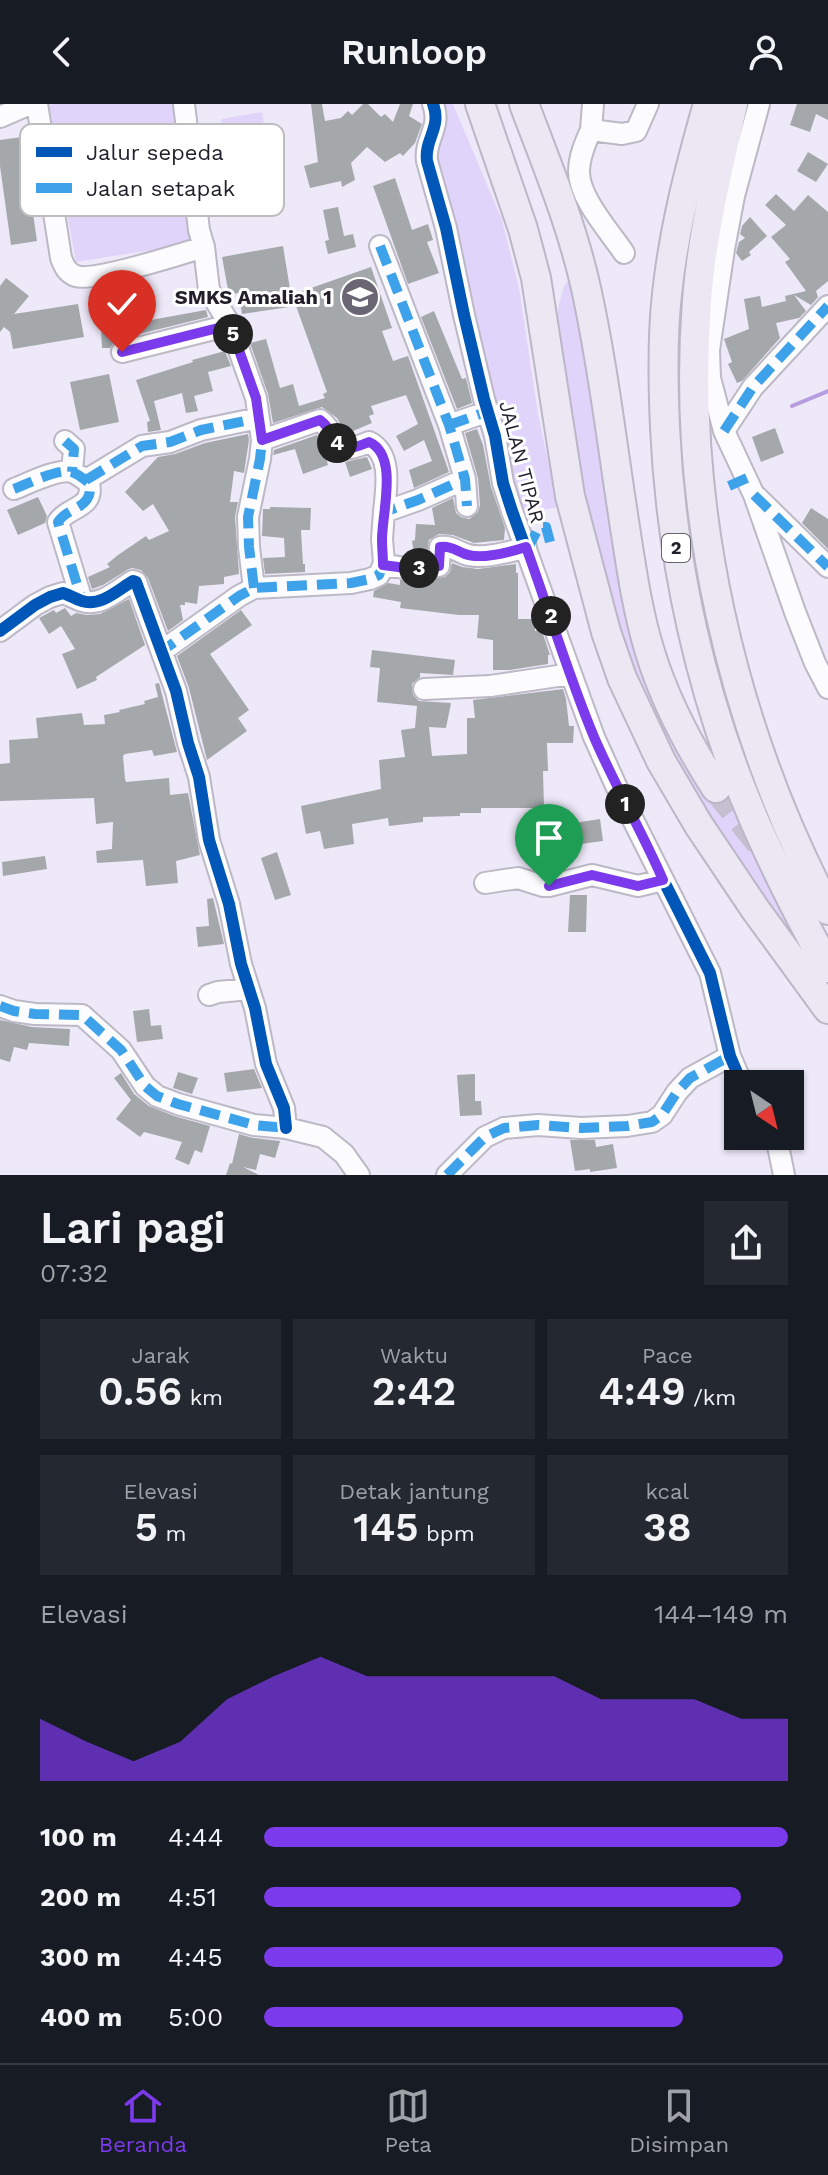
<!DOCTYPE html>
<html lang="id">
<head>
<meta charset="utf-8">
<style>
	:root { --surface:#171b24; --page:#242831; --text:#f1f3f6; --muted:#9ea1a6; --line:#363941; --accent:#7c3aed }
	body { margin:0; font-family:"Work Sans",sans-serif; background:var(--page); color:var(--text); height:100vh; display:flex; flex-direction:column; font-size:30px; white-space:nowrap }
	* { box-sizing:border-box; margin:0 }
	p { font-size:26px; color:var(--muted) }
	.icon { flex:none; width:44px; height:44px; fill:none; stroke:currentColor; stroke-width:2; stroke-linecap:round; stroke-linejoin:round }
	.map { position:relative; height:1071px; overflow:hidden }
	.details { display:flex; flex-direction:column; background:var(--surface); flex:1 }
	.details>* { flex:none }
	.needle { width:52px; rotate:145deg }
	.controls { position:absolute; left:724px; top:966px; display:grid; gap:16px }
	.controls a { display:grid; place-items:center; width:80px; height:80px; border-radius:0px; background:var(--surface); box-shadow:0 2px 6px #0004; font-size:40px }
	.pin { position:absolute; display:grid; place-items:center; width:68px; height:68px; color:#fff; margin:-82px -34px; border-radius:50% 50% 50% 0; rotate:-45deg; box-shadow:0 0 8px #0007 }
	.pin .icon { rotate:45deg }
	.km { position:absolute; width:40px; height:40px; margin:-20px; border-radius:50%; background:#222; color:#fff; font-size:22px; line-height:40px; text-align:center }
	.round { display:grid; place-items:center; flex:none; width:84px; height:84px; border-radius:0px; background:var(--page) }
	.head { display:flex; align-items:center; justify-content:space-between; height:136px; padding:0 40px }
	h1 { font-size:44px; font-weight:600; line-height:60px }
	.figures { display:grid; grid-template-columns:repeat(3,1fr); gap:12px; height:136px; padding:8px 40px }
	.figures div { display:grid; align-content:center; border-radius:0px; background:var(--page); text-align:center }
	.figures b { font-size:40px; font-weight:600 }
	.figures small { font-size:22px; font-weight:400 }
	.figures p { font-size:22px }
	.chart { height:224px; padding:16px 40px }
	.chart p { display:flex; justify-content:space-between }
	.chart svg { width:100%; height:144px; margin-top:8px; fill:var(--accent); opacity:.7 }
	ul { padding:0 40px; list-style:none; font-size:26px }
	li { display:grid; grid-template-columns:128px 96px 1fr; align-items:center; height:60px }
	li i { height:20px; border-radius:10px; background:var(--accent) }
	header { display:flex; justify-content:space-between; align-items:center; height:104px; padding:0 40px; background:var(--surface); font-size:36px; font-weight:600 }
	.dock { display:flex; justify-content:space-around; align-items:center; height:112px; border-top:2px solid var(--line); background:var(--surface); font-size:22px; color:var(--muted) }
	.dock a { display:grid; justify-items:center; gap:4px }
	.dock .on { color:var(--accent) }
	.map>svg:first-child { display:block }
</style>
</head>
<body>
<header><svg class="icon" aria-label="back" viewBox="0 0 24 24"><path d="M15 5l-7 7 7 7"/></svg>Runloop<svg class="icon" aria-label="person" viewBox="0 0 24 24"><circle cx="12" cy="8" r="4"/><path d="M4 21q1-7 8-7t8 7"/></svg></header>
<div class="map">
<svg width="828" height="1071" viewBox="0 0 828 1071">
	<rect width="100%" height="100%" fill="#eee9f9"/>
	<!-- green -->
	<path fill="#e0d4fb" d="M56 0H175L195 139 76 158 47 1Z
		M442 0H453L502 116 519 184 538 310 558 403 532 408 516 406 508 384 511 359 491 299 434 46Z
		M262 8 274 80 233 87 221 15Z
		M568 177H573L634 533 728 676 807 844 799 850 741 765 641 595 586 421 558 242V205L564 182Z"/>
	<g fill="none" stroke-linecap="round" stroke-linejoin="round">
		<!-- stream -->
		<path stroke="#b59ddf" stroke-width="4" d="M792 302 828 287"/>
	</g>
	<!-- building -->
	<path fill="#a4a8ab" d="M311 0H322L325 17 341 14 348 7 352 11 363 0H368L381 13 385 10 393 18 400 0H413L409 12 422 20 415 39 403 52 400 49 385 58 367 43 351 59 355 76 342 83 341 77 310 84 304 62 318 58Z
		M797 0H828V16L816 10 810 28 790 21Z
		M22 33 37 137 11 141 0 62V36Z
		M808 48 828 60 816 78 797 67Z
		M395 74 412 126 428 120 433 136 427 138 439 169 408 180 373 82Z
		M776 90 794 107 808 91 828 108V177L816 187 818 193 811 201 794 191 806 207 799 214 776 219 780 234 742 277 737 279 728 260 732 258 724 235 749 225 744 195 760 192 762 203 786 197 785 192 806 187 785 158 790 155 771 133 786 121 765 101Z
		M338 103 344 132 353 130 356 143 328 150 325 137 329 136 323 106Z
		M750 113 767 132 749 148 751 151 742 157 736 149 739 138 745 134 740 130 742 122Z
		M283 142 291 191 371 163 392 224 382 227 393 257 408 252 449 368 414 384 409 366 432 357 424 336 404 347 396 332 418 320 406 291 371 302 374 310 369 312 372 319 346 330 337 314 322 303 273 319 268 290 250 239 266 235 280 284 293 280 299 302 325 294 323 290 327 288 296 202 242 210 239 189 229 191 222 153Z
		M6 174 29 192 14 210 78 200 84 233 13 245 10 228 4 223 0 228V182Z
		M206 206 208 213 119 235 114 238 110 244H102L101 223 118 222Z
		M434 207 462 275 466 274 472 299 457 305 421 213Z
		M225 247 231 262 208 268 213 287 194 292 198 307 186 309 182 289 154 297 161 326 148 328 147 318 150 317 136 276 193 258 192 256Z
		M109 270 119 318 80 326 70 278Z
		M775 324 784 349 761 358 752 333Z
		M477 325 483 341 491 383 505 424 504 436 474 439 453 431 439 430 429 436 427 450 409 451 414 450 412 437 415 436 416 420 435 421 432 404 453 394 456 409 461 413 469 415 478 408 480 401 478 374 465 329Z
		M248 330 249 336 244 369 234 367 230 398H238L235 413 239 470 224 473V480L199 482 197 500 185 498V501H180L183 516 168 527 148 474 141 466 132 464 127 466 103 481 92 485 88 473 110 463 107 460 118 451 146 432 149 436 169 427 153 400 143 407 125 388 158 353 175 350 205 339Z
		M317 331 322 339 328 361 303 370 295 345 273 351 274 346Z
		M367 353 372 365 350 373 345 358Z
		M38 393 47 412 45 419 18 431 7 406Z
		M270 403 311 404 310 426H301L303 460H305V468L265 470 263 454 285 453 284 434 262 432 263 405H270Z
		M811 404 828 415V445L802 419Z
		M452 459 462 463 478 465 516 460V469H518V515H535V527H542L550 551H548V560L510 566H493V536L477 534 479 511H459L400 504 401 498 373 493 374 487 388 479 400 481V476L445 473 450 468Z
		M129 495 145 541 96 573 97 576 77 585 62 550 75 545 61 522 49 530 39 514 54 506 56 509 65 504 71 512 76 509 87 511 100 510Z
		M241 506 252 521 210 550 249 606 238 614 247 627 207 656 189 584 177 552Z
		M372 546 455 556 453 571 420 569V573L412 580 413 591 419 597 451 599 446 624 429 623 432 652 467 650V614H475L473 596 563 585 566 595 569 622H574L573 639H547L548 667H543L544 704H481V709H460V712L423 713V718L389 722 388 714 352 720 354 740 324 745 320 727 306 730 301 702 381 685 379 656 405 653 401 626 415 624 417 602 377 598 380 564 370 563Z
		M159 579 177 648 154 652 152 646 125 650 123 652 125 675 126 678 169 674 170 691 188 689 200 751 176 757 178 779 146 782 143 756 97 759 96 747 112 745 113 718 96 720 94 694 0 697V660L10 659 9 636 38 634 36 614 82 609 84 621 105 620 104 611 120 608 119 606 145 600 144 597 158 593 155 580Z
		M600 715 603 737 558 743 555 722Z
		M277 748 291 791 275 796 261 754Z
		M45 752 47 765 3 772 2 758Z
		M570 791H587L586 828H568Z
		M213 794 224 840 198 843 196 823 209 822 207 795Z
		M149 905 151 922 161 921 163 935 137 938 133 907Z
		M0 916 32 923 70 925 69 942 29 939 27 946 14 943 10 958 0 955Z
		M254 965 262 984 227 988 224 969Z
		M178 968 198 974 192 990 173 984Z
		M121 969 134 990 149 1002 174 1012 210 1022 202 1049 195 1046 189 1061 175 1055 182 1038 144 1028 140 1033 116 1015 131 996 114 974Z
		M475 970V997H481L482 1011 460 1012 457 971Z
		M239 1030 253 1034 280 1037 275 1054 260 1050 256 1066 243 1063 259 1071H226L230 1059 232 1060Z
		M570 1036H595L596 1043 613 1040 617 1064 590 1068V1065L575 1067Z"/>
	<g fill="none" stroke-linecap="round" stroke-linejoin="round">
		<!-- highway-tunnel -->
		<path stroke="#c5c0d0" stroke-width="28" stroke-dasharray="28 14" stroke-linecap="butt" d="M716 684 763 743"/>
		<defs>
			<path id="minor" d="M37 0 61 154C64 162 67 169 76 172 94 178 181 150 204 143
				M184 0 199 126 204 143 209 186 230 221 256 294 262 336 260 355 248 413 249 443 254 484
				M433 0C442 24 424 35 427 57L446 124 464 211 484 295 495 332 503 379 512 407 594 633 617 684 710 869 730 952 742 980
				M759 0 734 92 724 145 709 246 710 274 724 327 754 391 795 508 815 559 828 584
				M0 13 30 0
				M591 26 593 0
				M380 142 449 321 465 375 467 402
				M624 149C610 128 579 94 579 68 579 53 585 39 591 26L622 30 636 27 648 0
				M122 248 230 221
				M449 321 489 307
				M724 327 753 283 828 202
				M262 336 320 316C344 335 326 356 369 338 393 350 386 386 384 408
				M65 337 74 345 72 368
				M86 376 142 342 170 338 201 326 259 314
				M14 385C27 380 58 364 72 368 78 370 84 375 89 379 95 405 68 402 58 418L82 497
				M757 393 828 463
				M383 461 406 464 439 462 440 443C451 442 455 446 465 450 481 456 510 448 526 443
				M0 527 35 501 50 493 63 489C69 491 76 495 82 497 101 503 119 485 133 477L136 478 176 587 188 639 199 673 209 736 229 800 241 860 255 904 266 960 284 1004 286 1024
				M162 547 239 492 254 484 351 479 370 475 379 471 384 459 382 435 384 408 418 396 465 375
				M424 585 490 582 571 570
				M485 779 518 774 543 782H549L592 771 638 782 663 776
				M209 891 218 888 249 885
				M0 902 14 907 35 910 82 911 121 946 145 982 157 992 178 1000 254 1021 286 1024 323 1033 344 1050 359 1071
				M776 1032 784 1071
				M447 1071 485 1033 504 1024 538 1021 581 1024 627 1022 652 1018 662 1011 677 988 690 974 730 952"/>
			<path id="highway" d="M480 0 523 125 536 174 570 392 606 528 622 574 661 657 698 720 755 805 828 905
				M524 0C547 61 572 121 586 184 603 261 612 340 624 417 631 462 637 506 650 548 665 597 689 642 716 684
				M708 0C690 63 674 124 667 190 662 234 663 279 665 323 671 457 701 594 755 718 777 768 802 817 828 864
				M733 0C718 65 702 130 697 197 681 404 732 623 828 806"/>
		</defs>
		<!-- minor casing -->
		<use href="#minor" stroke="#bcb8c5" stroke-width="24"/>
		<!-- highway casing -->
		<use href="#highway" stroke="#bcb6c7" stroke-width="32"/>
		<!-- minor -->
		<use href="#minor" stroke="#fcfcfe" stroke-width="20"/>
		<!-- highway -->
		<use href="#highway" stroke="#ece8f3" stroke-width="28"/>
		<!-- quiet -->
		<path stroke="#3ea2eb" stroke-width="10" stroke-dasharray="20 10" stroke-linecap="butt" d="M380 142 449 321 465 375 467 402
			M449 321 489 307
			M724 327 753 283 828 202
			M262 336 320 316C344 335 326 356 369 338 393 350 386 386 384 408
			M65 337 74 345 72 368
			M86 376 142 342 170 338 201 326 259 314
			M729 382 747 374
			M14 385C27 380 58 364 72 368 78 370 84 375 89 379 95 405 68 402 58 418L82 497
			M754 391 828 463
			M527 446 539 423H546L550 438
			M383 461 406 464 439 462 440 443C451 442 455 446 465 450 481 456 510 448 526 443
			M254 484 249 443 248 413 260 355 262 336 256 294
			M160 542 162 547 239 492 254 484 351 479 370 475 379 471 384 459 382 435 384 408 418 396 465 375
			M0 902 14 907 35 910 82 911 121 946 145 982 157 992 178 1000 254 1021 286 1024
			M447 1071 485 1033 504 1024 538 1021 581 1024 627 1022 652 1018 662 1011 677 988 690 974 730 952"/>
		<defs>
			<path id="cycleway" d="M433 0C442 24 424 35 427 57L446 124 464 211 484 295 495 332 503 379 512 407 594 633 617 684 710 869 730 952 742 980
				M0 527 35 501 50 493 63 489C69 491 76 495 82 497 101 503 119 485 133 477L136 478 176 587 188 639 199 673 209 736 229 800 241 860 255 904 266 960 284 1004 286 1024"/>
		</defs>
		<!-- cycleway casing -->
		<use href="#cycleway" stroke="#fff" stroke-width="17"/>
		<!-- cycleway -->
		<use href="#cycleway" stroke="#0057b8" stroke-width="12"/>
	</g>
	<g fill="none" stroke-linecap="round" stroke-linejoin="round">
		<defs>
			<path id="route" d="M122 248 230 221 256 294 262 336 320 316C344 334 326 356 369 338 399 351 382 409 382 435 382 444 383 452 383 461L406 464 439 462 440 443C451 442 455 446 465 450 481 456 510 448 526 443 549 506 568 571 594 633 615 682 642 727 663 776L638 782 592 771 549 782"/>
		</defs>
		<!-- route casing -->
		<use href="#route" stroke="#fff" stroke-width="16"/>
		<!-- route -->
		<use href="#route" stroke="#7c3aed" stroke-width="10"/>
	</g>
	<!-- icons -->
	<defs>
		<symbol id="school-disc" viewBox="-11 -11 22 22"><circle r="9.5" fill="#696572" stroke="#fff"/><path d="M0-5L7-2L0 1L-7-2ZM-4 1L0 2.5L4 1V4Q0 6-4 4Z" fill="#fff"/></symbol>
	</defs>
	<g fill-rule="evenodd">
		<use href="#school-disc" x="338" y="171" width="44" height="44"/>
	</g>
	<g text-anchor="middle" stroke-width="6" stroke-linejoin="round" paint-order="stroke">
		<!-- shield labels -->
		<rect fill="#fff" stroke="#64626a" stroke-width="2" x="662" y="430" width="28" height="28" rx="6"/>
		<g font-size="18" font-weight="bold" fill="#221e2a">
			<text x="676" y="450">2</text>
		</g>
		<!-- poi labels -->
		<g font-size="20" font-weight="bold" fill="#221e2a" stroke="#fff" text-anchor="end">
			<text x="332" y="200">SMKS Amaliah 1</text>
		</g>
		<!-- street labels -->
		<g font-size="20" fill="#221e2a" stroke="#fff">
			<text transform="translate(522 358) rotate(75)" y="7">JALAN TIPAR</text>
		</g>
	</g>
	<!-- legend -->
	<rect x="20" y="20" width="264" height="92" rx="12" fill="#fff" stroke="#bdbcbf" stroke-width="2"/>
	<rect x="36" y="43" width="36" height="10" fill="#0057b8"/>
	<rect x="36" y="79" width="36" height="10" fill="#3ea2eb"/>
	<g font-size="22" fill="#221e2a">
		<text x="86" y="56">Jalur sepeda</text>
		<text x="86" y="92">Jalan setapak</text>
	</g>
</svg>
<div class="controls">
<a><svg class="needle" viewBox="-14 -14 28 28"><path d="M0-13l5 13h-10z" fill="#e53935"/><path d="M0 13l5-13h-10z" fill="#9ea1a6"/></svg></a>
</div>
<div class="pin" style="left:549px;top:782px;background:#1e9e55"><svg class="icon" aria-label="arrive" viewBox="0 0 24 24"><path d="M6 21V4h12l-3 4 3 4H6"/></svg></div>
<div class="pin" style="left:122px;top:248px;background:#d93025"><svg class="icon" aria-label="check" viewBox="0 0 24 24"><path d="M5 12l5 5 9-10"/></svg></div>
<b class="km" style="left:625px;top:700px">1</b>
<b class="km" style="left:551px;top:512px">2</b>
<b class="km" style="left:419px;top:464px">3</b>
<b class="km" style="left:337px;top:339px">4</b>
<b class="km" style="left:233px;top:230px">5</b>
</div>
<section class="details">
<div class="head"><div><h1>Lari pagi</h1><p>07:32</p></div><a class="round"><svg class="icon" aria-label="share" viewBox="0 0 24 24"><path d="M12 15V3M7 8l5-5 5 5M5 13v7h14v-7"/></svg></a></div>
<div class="figures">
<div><p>Jarak</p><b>0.56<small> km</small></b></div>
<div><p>Waktu</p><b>2:42</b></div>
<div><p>Pace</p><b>4:49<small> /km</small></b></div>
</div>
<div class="figures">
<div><p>Elevasi</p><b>5<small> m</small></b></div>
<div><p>Detak jantung</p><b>145<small> bpm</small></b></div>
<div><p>kcal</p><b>38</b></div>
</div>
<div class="chart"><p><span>Elevasi</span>144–149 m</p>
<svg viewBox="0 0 160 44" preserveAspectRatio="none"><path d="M0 44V25L10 32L20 38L30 32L40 19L50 12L60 6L70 12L80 12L90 12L100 12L110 12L120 19L130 19L140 19L150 25L160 25V44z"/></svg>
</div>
<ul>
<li><b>100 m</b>4:44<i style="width:100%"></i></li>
<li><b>200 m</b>4:51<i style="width:91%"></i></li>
<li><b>300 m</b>4:45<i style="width:99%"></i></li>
<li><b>400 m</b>5:00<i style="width:80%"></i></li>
</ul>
</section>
<nav class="dock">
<a class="on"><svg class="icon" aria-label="home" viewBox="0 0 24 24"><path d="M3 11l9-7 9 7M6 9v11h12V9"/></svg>Beranda</a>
<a><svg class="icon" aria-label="map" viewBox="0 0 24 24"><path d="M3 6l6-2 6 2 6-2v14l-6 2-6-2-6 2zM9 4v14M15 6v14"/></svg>Peta</a>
<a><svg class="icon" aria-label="saved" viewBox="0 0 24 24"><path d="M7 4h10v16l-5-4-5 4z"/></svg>Disimpan</a>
</nav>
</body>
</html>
